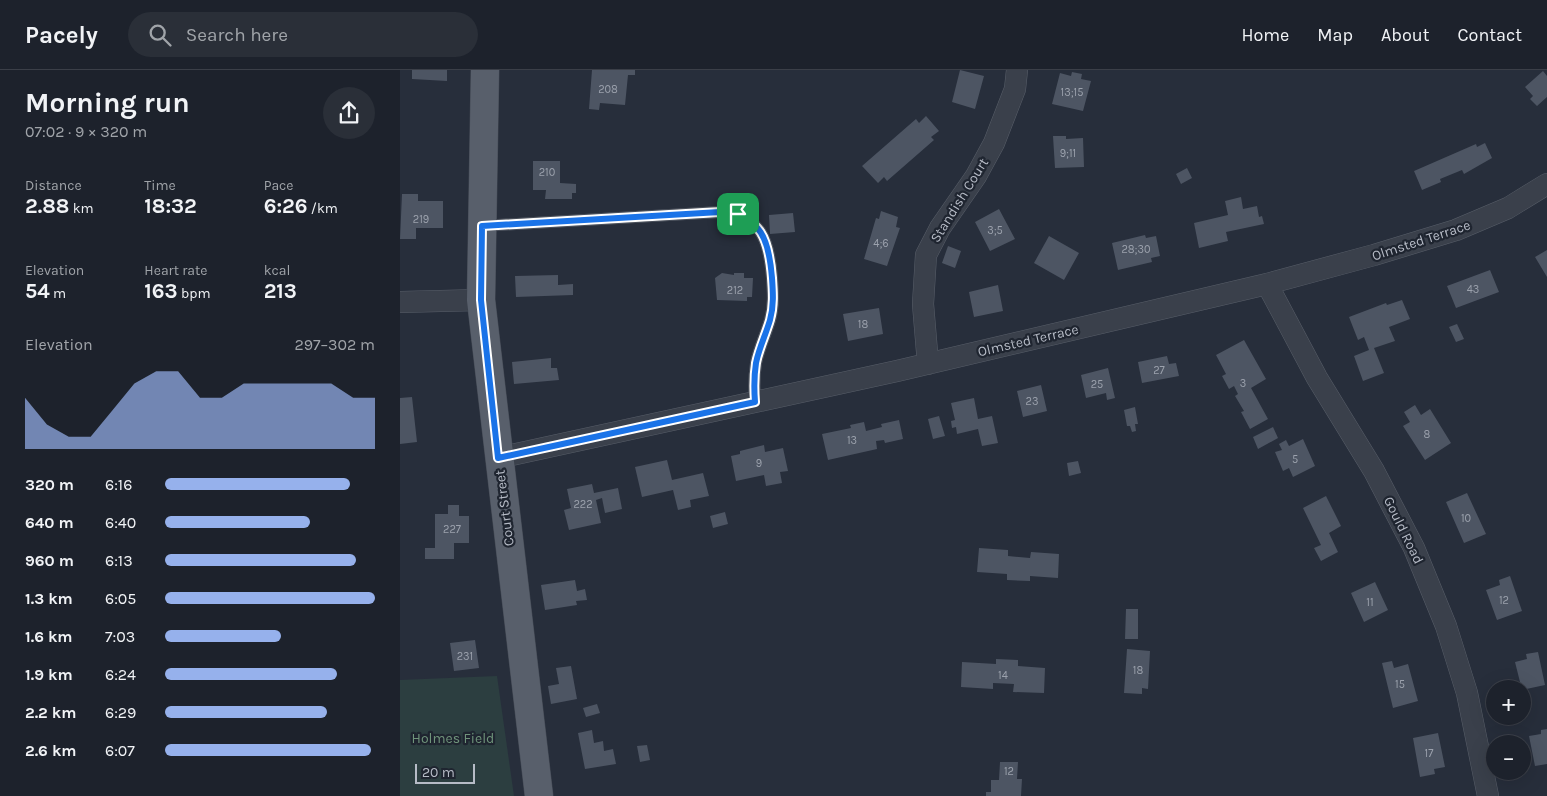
<!DOCTYPE html>
<html lang="en">
<head>
<meta charset="utf-8">
<style>
	:root { --surface:#1d222c; --page:#2a2f38; --text:#f1f3f6; --muted:#a0a4a9; --line:#3b3f48; --accent:#96b1ec }
	body { margin:0; font-family:Karla,sans-serif; background:var(--page); color:var(--text); height:100vh; display:flex; flex-direction:column; font-size:19px; white-space:nowrap }
	* { box-sizing:border-box; margin:0 }
	p { font-size:16px; color:var(--muted) }
	.icon { flex:none; width:28px; height:28px; fill:none; stroke:currentColor; stroke-width:2; stroke-linecap:round; stroke-linejoin:round }
	.map { position:relative; flex:1; overflow:hidden }
	.side { display:flex; flex-direction:column; background:var(--surface); width:400px }
	.side>* { flex:none }
	.fabs { position:absolute; left:1086px; top:610px; display:grid; gap:10px }
	.fabs a { display:grid; place-items:center; width:45px; height:45px; border-radius:50%; background:var(--surface); box-shadow:0 5px 20px #0002,0 0 0 1px var(--line); font-size:25px }
	.scale { position:absolute; left:15px; bottom:12px; width:60px; box-sizing:border-box; padding-left:5px; border:2px solid #b6bbc6; border-top:0; font-size:14px; line-height:18px; white-space:nowrap; color:#b6bbc6; -webkit-text-stroke:4px #1f2530; paint-order:stroke }
	.pin { position:absolute; display:grid; place-items:center; width:42px; height:42px; color:#fff; margin:-21px; border-radius:10px; box-shadow:0 2px 8px #0006 }
	.round { display:grid; place-items:center; flex:none; width:52px; height:52px; border-radius:26px; background:var(--page) }
	.headline { display:flex; align-items:center; justify-content:space-between; height:85px; padding:0 25px }
	h1 { font-size:28px; font-weight:700; line-height:38px }
	.metrics { display:grid; grid-template-columns:repeat(3,1fr); gap:8px; height:85px; padding:5px 25px }
	.metrics div { display:grid; align-content:center }
	.metrics b { font-size:21px; font-weight:700 }
	.metrics small { font-size:14px; font-weight:400 }
	.metrics p { font-size:14px }
	.chart { height:140px; padding:10px 25px }
	.chart p { display:flex; justify-content:space-between }
	.chart svg { width:100%; height:90px; margin-top:5px; fill:var(--accent); opacity:.7 }
	ul { padding:0 25px; list-style:none; font-size:16px }
	li { display:grid; grid-template-columns:80px 60px 1fr; align-items:center; height:38px }
	li i { height:12px; border-radius:6px; background:var(--accent) }
	header { display:flex; align-items:center; gap:30px; box-sizing:border-box; height:70px; padding:0 25px; background:var(--surface); border-bottom:1px solid var(--line) }
	header strong { font-size:24px }
	nav { display:flex; gap:28px; margin-inline-start:auto; font-size:18px }
	.search { width:350px; height:45px; background:var(--page); display:flex; align-items:center; gap:12px; box-sizing:border-box; padding:0 18px; border-radius:28px; color:var(--muted); font-size:19px }
	main { display:flex; flex:1; min-height:0 }
	.map>svg:first-child { display:block }
</style>
</head>
<body>
<header>
<strong>Pacely</strong>
<div class="search"><svg class="icon" aria-label="search" viewBox="0 0 24 24"><circle cx="10" cy="10" r="6"/><path d="M15 15l6 6"/></svg>Search here</div>
<nav><a>Home</a><a>Map</a><a>About</a><a>Contact</a></nav>
</header>
<main>
<section class="side">
<div class="headline"><div><h1>Morning run</h1><p>07:02 · 9 × 320 m</p></div><a class="round"><svg class="icon" aria-label="share" viewBox="0 0 24 24"><path d="M12 15V3M7 8l5-5 5 5M5 13v7h14v-7"/></svg></a></div>
<div class="metrics">
<div><p>Distance</p><b>2.88<small> km</small></b></div>
<div><p>Time</p><b>18:32</b></div>
<div><p>Pace</p><b>6:26<small> /km</small></b></div>
</div>
<div class="metrics">
<div><p>Elevation</p><b>54<small> m</small></b></div>
<div><p>Heart rate</p><b>163<small> bpm</small></b></div>
<div><p>kcal</p><b>213</b></div>
</div>
<div class="chart"><p><span>Elevation</span>297–302 m</p>
<svg viewBox="0 0 160 44" preserveAspectRatio="none"><path d="M0 44V19L10 32L20 38L30 38L40 25L50 12L60 6L70 6L80 19L90 19L100 12L110 12L120 12L130 12L140 12L150 19L160 19V44z"/></svg>
</div>
<ul>
<li><b>320 m</b>6:16<i style="width:88%"></i></li>
<li><b>640 m</b>6:40<i style="width:69%"></i></li>
<li><b>960 m</b>6:13<i style="width:91%"></i></li>
<li><b>1.3 km</b>6:05<i style="width:100%"></i></li>
<li><b>1.6 km</b>7:03<i style="width:55%"></i></li>
<li><b>1.9 km</b>6:24<i style="width:82%"></i></li>
<li><b>2.2 km</b>6:29<i style="width:77%"></i></li>
<li><b>2.6 km</b>6:07<i style="width:98%"></i></li>
</ul>
</section>
<div class="map">
<svg width="1147" height="726" viewBox="0 0 1147 726">
	<rect width="100%" height="100%" fill="#272e3b"/>
	<!-- green -->
	<path fill="#2c3e40" d="M97 606 114 726H0V610Z"/>
	<!-- building -->
	<path fill="#4d5563" d="M12 0H47V11L12 9Z
		M192 0H235V5H228L225 35 200 33 199 40 189 39Z
		M560 0 584 6 575 39 552 32Z
		M1143 1 1147 6V27L1137 36 1130 29 1133 26 1125 17Z
		M672 2 682 4 681 9 691 11 683 41 652 34 660 3 671 6Z
		M526 46 539 61 531 67 534 70 487 111 484 107 478 113 462 96 516 49 519 53Z
		M653 66H666V69L683 68 684 97 655 98Z
		M1085 73 1092 88 1064 104 1062 100 1040 109 1041 112 1022 120 1014 101 1076 74 1077 77Z
		M133 91H160V113L176 114V123H172V129H145L146 120H133Z
		M787 98 792 108 781 114 776 104Z
		M2 124H18V131H43V158H16V169H0Z
		M841 127 843 139 857 136 859 147 862 146 864 154 826 162 828 171 799 178 794 153 828 145 825 131Z
		M599 139 615 169 590 181 575 152Z
		M481 141 498 147 496 157 500 158 487 196 464 189 476 148 479 149Z
		M393 143 395 162 370 164 369 145Z
		M745 165 746 168 756 166 760 186 751 188 752 192 718 200 712 173Z
		M649 166 679 183 664 210 634 193Z
		M548 176 561 181 555 198 542 193Z
		M1147 180V207L1135 187Z
		M1090 200 1099 222 1056 238 1047 216Z
		M322 203 334 205V203H344V208H353L352 227H347V231L317 230 315 208Z
		M158 205V215L173 214V225L116 227 115 206Z
		M598 215 603 241 574 247 569 222Z
		M1002 230 1010 249 989 257 995 271 974 278 984 303 963 311 954 286 969 280 964 267 958 270 949 247 986 233 987 235Z
		M479 238 483 264 448 271 443 244Z
		M1057 254 1064 269 1056 272 1049 257Z
		M844 270 866 309 851 318 868 349 850 359 841 342 844 341 835 326 838 324 834 316 829 319 822 306 826 304 816 285Z
		M767 286 769 294 776 293 779 306 742 313 738 292Z
		M151 288V298H157L159 310 114 314 112 292Z
		M708 298 715 328 707 330 706 323 686 328 681 305Z
		M641 315 647 341 623 347 617 321Z
		M12 327 17 372 0 374V328Z
		M574 328 578 349 592 346 598 373 582 376 578 359 557 364 556 357 552 358 551 351 555 350 551 333Z
		M1015 335 1021 345 1030 339 1051 373 1025 390 1003 356 1010 352 1004 342Z
		M735 337 738 354H735L736 361 732 362 730 356H727L724 340Z
		M539 346 545 366 533 369 528 349Z
		M499 350 503 369 485 373 484 370 476 371 477 379 428 390 422 364 451 358 450 355 464 352 466 361 482 357 481 354Z
		M873 357 878 368 858 379 853 367Z
		M903 369 915 396 893 407 889 398 883 401 875 382 882 380 879 374 886 370 889 376Z
		M364 375 365 382 383 378 388 401 380 402 382 413 366 416 364 405 336 411 331 386 340 384V381Z
		M267 390 272 410 303 403 309 426 290 430 291 437 278 440 273 420 242 427 235 397Z
		M678 391 681 403 669 406 667 393Z
		M192 414 194 423 218 418 222 439 205 443 202 428 196 430 201 453 169 460 164 440 171 438 167 419Z
		M1067 423 1086 464 1064 473 1046 432Z
		M926 426 941 456 929 463 938 482 921 491 914 478 921 475 903 438Z
		M48 435H59V446H69V473H54V489H25V478H35V444H48Z
		M325 442 328 454 313 458 310 446Z
		M579 478 608 480V486L630 488 631 482 659 484 658 508 630 506V511L607 510V504L577 502Z
		M1110 506 1122 541 1097 550 1086 520 1100 515 1099 510Z
		M175 510 177 521 185 519 187 530 176 531 177 535 145 540 141 515Z
		M975 512 988 540 964 552 951 523Z
		M726 539H738V569H725Z
		M75 570 79 598 54 601 50 573Z
		M727 579 750 581 748 619 742 618V624L724 623Z
		M1138 582 1145 615 1122 620 1115 592 1127 589 1126 584Z
		M596 589 618 590V596L645 598 644 623 613 622 614 614 593 613V619L561 617 562 592 596 594Z
		M992 591 994 598 1008 594 1018 631 993 638 982 593Z
		M171 596 177 629 151 634 148 616 159 614 156 598Z
		M197 634 200 643 186 647 183 638Z
		M1147 659V694L1135 696 1129 666 1141 664V660Z
		M192 660 194 673 203 671 204 681 213 679 216 694 185 699 178 663Z
		M1038 663 1045 697 1034 699 1035 704 1020 707 1013 668Z
		M247 675 250 690 240 692 237 676Z
		M600 692H618L617 709H622L621 726H586V722H591V710H599Z"/>
	<g fill="none" stroke-linecap="round" stroke-linejoin="round">
		<defs>
			<path id="service" d="M82 156 320 142C362 146 369 170 372 208 373 222 374 236 370 250 366 264 359 278 356 293 354 306 354 319 355 332"/>
			<path id="minor" d="M867 214 917 308 974 401 1014 478 1046 556 1067 623 1088 726
				M0 232 81 230
				M528 294 523 234 526 185 540 158 576 106 594 73 615 19 617 0
				M98 388 497 301 867 214 974 185 1056 160 1108 138 1147 114"/>
			<path id="primary" d="M85 0 81 230 139 726"/>
		</defs>
		<!-- service casing -->
		<use href="#service" stroke="#585e69" stroke-width="12"/>
		<!-- minor casing -->
		<use href="#minor" stroke="#585e69" stroke-width="22"/>
		<!-- primary casing -->
		<use href="#primary" stroke="#434954" stroke-width="29"/>
		<!-- service -->
		<use href="#service" stroke="#3a404b" stroke-width="11"/>
		<!-- minor -->
		<use href="#minor" stroke="#3a404b" stroke-width="21"/>
		<!-- primary -->
		<use href="#primary" stroke="#585f6b" stroke-width="28"/>
	</g>
	<g fill="none" stroke-linecap="round" stroke-linejoin="round">
		<defs>
			<path id="route" d="M320 142C362 146 369 170 372 208 373 222 374 236 370 250 366 264 359 278 356 293 354 306 354 319 355 332L98 388 81 230 82 156Z"/>
		</defs>
		<!-- route casing -->
		<use href="#route" stroke="#fff" stroke-width="10"/>
		<!-- route -->
		<use href="#route" stroke="#1a73e8" stroke-width="6"/>
	</g>
	<g text-anchor="middle" stroke-width="4.5" stroke-linejoin="round" paint-order="stroke">
		<!-- number labels -->
		<g font-size="11" fill="#9ca2ad">
			<text x="208" y="23">208</text>
			<text x="672" y="26">13;15</text>
			<text x="668" y="87">9;11</text>
			<text x="147" y="106">210</text>
			<text x="21" y="153">219</text>
			<text x="595" y="164">3;5</text>
			<text x="481" y="177">4;6</text>
			<text x="736" y="183">28;30</text>
			<text x="1073" y="223">43</text>
			<text x="335" y="224">212</text>
			<text x="463" y="258">18</text>
			<text x="759" y="304">27</text>
			<text x="843" y="317">3</text>
			<text x="697" y="318">25</text>
			<text x="632" y="335">23</text>
			<text x="1027" y="368">8</text>
			<text x="452" y="374">13</text>
			<text x="895" y="393">5</text>
			<text x="359" y="397">9</text>
			<text x="183" y="438">222</text>
			<text x="1066" y="452">10</text>
			<text x="52" y="463">227</text>
			<text x="1104" y="534">12</text>
			<text x="970" y="536">11</text>
			<text x="65" y="590">231</text>
			<text x="738" y="604">18</text>
			<text x="603" y="609">14</text>
			<text x="1000" y="618">15</text>
			<text x="1029" y="687">17</text>
			<text x="609" y="705">12</text>
		</g>
		<!-- street labels -->
		<g font-size="14" fill="#b6bbc6" stroke="#1f2530">
			<text transform="translate(559 130) rotate(-58)" y="5">Standish Court</text>
			<text transform="translate(1021 170) rotate(-18)" y="5">Olmsted Terrace</text>
			<text transform="translate(628 270) rotate(-13)" y="5">Olmsted Terrace</text>
			<text transform="translate(104 438) rotate(-97)" y="5">Court Street</text>
			<text transform="translate(1004 460) rotate(64)" y="5">Gould Road</text>
		</g>
		<!-- park labels -->
		<g font-size="14" fill="#70947b" stroke="#1f2530">
			<text x="53" y="673">Holmes Field</text>
		</g>
	</g>
</svg>
<div class="fabs">
<a>+</a>
<a>−</a>
</div>
<div class="scale">20 m</div>
<div class="pin" style="left:338px;top:144px;background:#1e9e55"><svg class="icon" aria-label="arrive" viewBox="0 0 24 24"><path d="M6 21V4h12l-3 4 3 4H6"/></svg></div>
</div>
</main>
</body>
</html>
